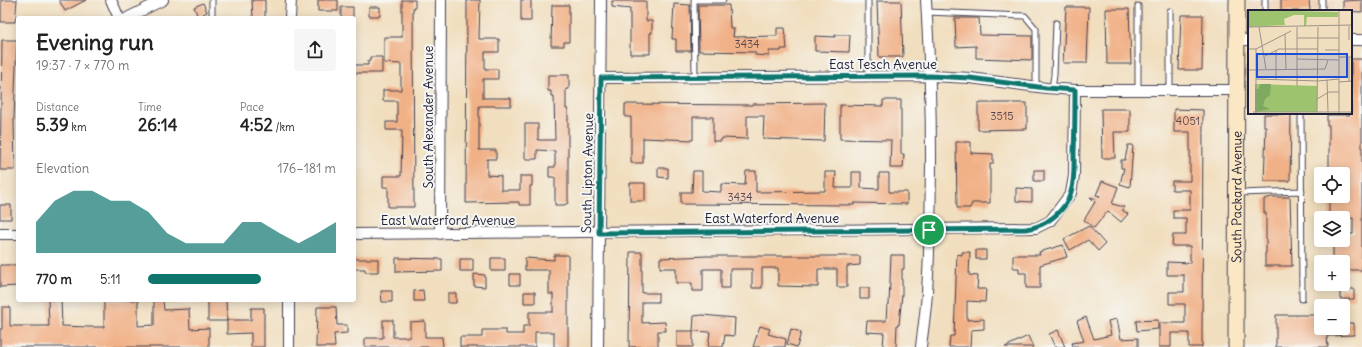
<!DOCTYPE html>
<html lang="en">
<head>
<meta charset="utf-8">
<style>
	:root { --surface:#fff; --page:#f6f6f6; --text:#222; --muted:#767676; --accent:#0f766e }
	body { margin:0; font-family:Delius,sans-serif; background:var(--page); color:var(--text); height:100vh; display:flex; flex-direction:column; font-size:15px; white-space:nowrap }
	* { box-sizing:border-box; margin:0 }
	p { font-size:13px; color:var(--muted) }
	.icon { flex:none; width:22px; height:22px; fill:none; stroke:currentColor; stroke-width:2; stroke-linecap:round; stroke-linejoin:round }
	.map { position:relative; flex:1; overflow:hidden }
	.panel { position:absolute; left:16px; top:16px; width:340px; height:286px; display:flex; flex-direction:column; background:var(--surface); border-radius:4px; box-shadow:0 2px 10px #0003 }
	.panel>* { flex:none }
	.tools { position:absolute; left:1314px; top:167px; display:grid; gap:8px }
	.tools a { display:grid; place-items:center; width:36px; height:36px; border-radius:4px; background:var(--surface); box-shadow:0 2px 10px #0003; font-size:20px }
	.pin { position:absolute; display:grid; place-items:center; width:34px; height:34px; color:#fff; margin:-17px; border:2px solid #fff; border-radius:50%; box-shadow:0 1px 4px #0007 }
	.round { display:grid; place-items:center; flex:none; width:42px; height:42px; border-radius:4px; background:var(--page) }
	.head { display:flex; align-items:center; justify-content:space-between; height:68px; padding:0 20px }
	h1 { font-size:22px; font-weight:800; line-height:30px }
	.metrics { display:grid; grid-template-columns:repeat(3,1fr); gap:6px; height:68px; padding:4px 20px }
	.metrics div { display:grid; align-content:center }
	.metrics b { font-size:17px; font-weight:800 }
	.metrics small { font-size:11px; font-weight:400 }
	.metrics p { font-size:11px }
	.chart { height:112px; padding:8px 20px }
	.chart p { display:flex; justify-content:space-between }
	.chart svg { width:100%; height:72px; margin-top:4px; fill:var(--accent); opacity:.7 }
	ul { padding:0 20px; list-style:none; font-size:13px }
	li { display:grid; grid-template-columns:64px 48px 1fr; align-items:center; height:30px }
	li i { height:10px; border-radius:5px; background:var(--accent) }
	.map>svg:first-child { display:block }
</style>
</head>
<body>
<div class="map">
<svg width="1362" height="347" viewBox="0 0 1362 347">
	<rect width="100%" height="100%" fill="#f6f6f2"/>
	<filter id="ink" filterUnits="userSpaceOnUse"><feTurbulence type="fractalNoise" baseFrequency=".025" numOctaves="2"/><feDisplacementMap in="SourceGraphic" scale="8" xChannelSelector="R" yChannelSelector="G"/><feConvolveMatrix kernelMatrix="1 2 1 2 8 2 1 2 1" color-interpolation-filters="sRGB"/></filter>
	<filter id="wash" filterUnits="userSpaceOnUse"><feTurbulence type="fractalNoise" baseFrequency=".012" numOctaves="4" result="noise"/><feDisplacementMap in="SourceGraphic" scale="16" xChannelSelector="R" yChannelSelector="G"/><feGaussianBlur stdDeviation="0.9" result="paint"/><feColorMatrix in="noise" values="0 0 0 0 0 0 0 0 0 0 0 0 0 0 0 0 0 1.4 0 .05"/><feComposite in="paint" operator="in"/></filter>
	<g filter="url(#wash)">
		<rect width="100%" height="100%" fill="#f1debe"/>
		<!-- built -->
		<path fill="#f1d5bd" d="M1248 0H1334V11H1249V81H1247Z"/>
		<g id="blocks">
			<!-- building -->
			<path fill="#f1b187" d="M1 0H17L15 22H1Z
				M59 0H86L65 11Z
				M252 0H265V18H253Z
				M318 0H338V11H318Z
				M402 0H415V8H413L414 207H388V187H383V176H401L402 130H386V122H397V101H383V90H401V64L384 63V37H402Z
				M467 0H480L479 39H499V52H485V69H498V79H483V98H511V106H479V150H496V159H487V175L501 176V190H520V176H532V186H530V205H519V202L466 203Z
				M521 0H531V21H521Z
				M1281 0H1309L1310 11H1281Z
				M1362 0V12L1343 11V1Z
				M612 1H646V21H652V33H650V54H630V9L612 7Z
				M877 1H901L903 57H879Z
				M203 3 207 12 198 17 194 7Z
				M674 4 690 5 691 51H676V39H672Z
				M552 5H569V42H564V46H551Z
				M698 5H729L730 28H734L733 37 776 36H777V28H785L787 49H781V51H769V56L755 55V52L699 51Z
				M341 7H353V17L341 18Z
				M369 7H380V16H369Z
				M1066 7H1089L1087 63H1063Z
				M1106 9H1129L1131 64H1107Z
				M1181 15H1203L1202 70H1179Z
				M955 18H979L980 35 1032 36V60L976 58V46L956 47Z
				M835 35H850L849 52 815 51V36L835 37Z
				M2 40H17L14 119 15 170H0Z
				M370 57H382V73H354V65H368V61H370Z
				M1351 59H1362V270H1343V262H1333V240H1343V234H1353V218H1329V196H1346V173H1329V125H1327V115H1349L1351 113Z
				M548 75H569V89H566V109H568V203L564 205H555V177H549V167H555V151L537 150V159H525V124H538V140H555L554 96H551V91H548Z
				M883 100H901V154H904L903 168H890L891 140 840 139V105L883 106Z
				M825 103 824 141 763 139 764 116H747V139L722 138 721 141H713V117H693V140L643 138V163H631V117H625V104L752 105V104Z
				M978 103H1027V129L978 130Z
				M1101 109H1130V132H1114L1115 158H1102Z
				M1174 109 1203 110 1202 347H1189V333H1171V347H1159V323H1185V304H1169V292H1184V275H1167V262L1190 263V246H1172L1173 235H1186V218H1173V210H1190V190H1172V181H1190V132H1174Z
				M1264 114H1291L1290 181H1264L1266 127H1264Z
				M956 142H971V153L993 154V164H990V203H972L970 208H957Z
				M1128 145H1133L1130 187 1120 184 1124 168H1121V160H1125Z
				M658 168H668V178L658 177Z
				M1034 170H1044V181H1034Z
				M693 171H702V191L721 192V184L745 185 746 171H756V192L825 191V172H836L835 188H852V172H861V188L879 189V173H889V192H907V204L854 203V205L681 204V192H692Z
				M1102 181 1118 187 1112 204 1124 207 1122 210 1128 214 1121 222 1108 211 1094 228 1084 220 1095 202 1090 197 1097 199 1100 196 1096 195Z
				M630 183H645V201H630Z
				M1016 188 1032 189V202L1016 201Z
				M1272 197H1290L1292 266H1265V253H1266V213H1264V199Z
				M0 205H11V219H0Z
				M1089 226 1105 244 1098 251 1088 240 1070 250 1064 239Z
				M1063 245 1067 257 1040 265V288H1026V273H1019V268H1013V255H1040L1039 252Z
				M976 250H986V259H976Z
				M630 252H642V293H658V302H642V323L665 322 666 331H658V346L629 347Z
				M962 252H970L969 275 978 276 977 289H986L985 302 967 301V320L984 319V329L971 330 970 347H949L950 336H954L957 254 962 255Z
				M554 255H568V347H554V332H535V347H460V337H482V330H506V334H523V326H529V312H553V294H549V270H525V258L554 260Z
				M891 255H904V269H902V294L899 325H897L896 347H883L884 333 866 332 867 321H886L887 305H889Z
				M707 256H860V265L847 266V287H837V269H818V287L778 286V268H762V288H752V269H730V288H721V269H703V291H692V283H676V268H660V258Z
				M396 258 442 259V271L396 272Z
				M491 258H505V271H491Z
				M354 259H378V272H365V269H354Z
				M460 259H473V271H460Z
				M0 265H18V286L0 287Z
				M474 274 485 275V287L474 286Z
				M510 274H520V285H510Z
				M860 288H869V299H860Z
				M1340 289H1354V299H1340Z
				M423 290 424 301H414V291Z
				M381 291H392V302H382Z
				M524 292H535V303H524Z
				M448 293H456V303H448Z
				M48 300H61L62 326 87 327H104V300H138V326L154 325V300H163L164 310 189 309 190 329 209 328V347H0V329H2V307H10V326H49Z
				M208 300H226L227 321H208Z
				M317 307H336L337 325H347V333L334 334 335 347H316Z
				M251 308H264V347H251V333L227 334V320H251Z
				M702 315 735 318 734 336 725 335 723 347H708L710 332 693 331 694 316Z
				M1276 315H1321V328H1343V323H1354V335L1327 336 1328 347H1276Z
				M1086 317 1094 339 1111 335 1108 321 1117 319 1121 339 1138 338V347H1073L1072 343 1084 341 1077 321Z
				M383 320H393V337H410V322L425 321V337H442L443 347H365V338H383Z
				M1158 320V329L1137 331 1136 321Z
				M760 326 770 329 768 334 786 339 785 347H753Z
				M791 329 801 332 797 347 787 344Z
				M1058 330 1065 347H1055L1049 334Z
				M677 331H693V347H677Z
				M1028 336 1033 347H1005Z"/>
		</g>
	</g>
	<g filter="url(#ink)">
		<use href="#blocks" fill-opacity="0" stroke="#413e4f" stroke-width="1"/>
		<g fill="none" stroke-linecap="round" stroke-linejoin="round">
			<defs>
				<path id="lane" d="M694 0 695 77
					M694 0H723
					M868 0V76
					M1265 0V11
					M1322 0V11
					M1138 6V90
					M1170 11V90
					M927 12 1025 16 1036 29V86
					M212 18V0
					M1052 88 1054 75 1056 23
					M1301 113 1302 299
					M1239 193 1302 191"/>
				<path id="street" d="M111 0 119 18
					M127 18 163 0
					M290 18 291 0
					M1237 40H1249
					M1351 40H1362
					M601 78 931 76 970 78 1046 88 1075 90H1236
					M0 234H18
					M354 234 1036 228 1050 221 1071 193 1074 176 1075 90
					M440 234 441 0
					M289 347V300
					M598 347 601 0
					M921 347C923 329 926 311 927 292 933 195 932 97 926 0"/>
				<g id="secondary">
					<path id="s1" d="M1236 347 1237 0"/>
				</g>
			</defs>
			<!-- lane casing -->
			<use href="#lane" stroke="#413e4f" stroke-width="7"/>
			<!-- street casing -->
			<use href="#street" stroke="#413e4f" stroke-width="12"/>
			<!-- secondary casing -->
			<use href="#secondary" stroke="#413e4f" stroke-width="17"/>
			<!-- lane -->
			<use href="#lane" stroke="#fff" stroke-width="5"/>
			<!-- street -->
			<use href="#street" stroke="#fff" stroke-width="10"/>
			<!-- secondary -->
			<use href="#secondary" stroke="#fbe7c3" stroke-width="15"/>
		</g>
	</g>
	<g fill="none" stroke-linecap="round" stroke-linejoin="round" filter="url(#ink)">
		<defs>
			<path id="route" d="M931 76 970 78 1046 88 1075 90C1075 111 1075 131 1074 152 1074 165 1075 179 1071 192 1066 211 1045 227 1026 229L599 233 601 78Z"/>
		</defs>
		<!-- route casing -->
		<use href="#route" stroke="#fff" stroke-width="8"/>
		<!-- route -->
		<use href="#route" stroke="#0f766e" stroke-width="5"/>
	</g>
	<g text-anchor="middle" stroke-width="4" stroke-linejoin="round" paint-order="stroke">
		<!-- number labels -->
		<g font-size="11" fill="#56464e">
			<text x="747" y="48">3434</text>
			<text x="1002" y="120">3515</text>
			<text x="1188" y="125">4051</text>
			<text x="740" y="201">3434</text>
		</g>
		<!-- street labels -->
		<g font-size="13" fill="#22223b" stroke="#f6f6f2">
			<text x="883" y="69">East Tesch Avenue</text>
			<text transform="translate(428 117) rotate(-90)" y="5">South Alexander Avenue</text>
			<text transform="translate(587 173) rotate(-89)" y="5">South Lipton Avenue</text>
			<text dy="5" stroke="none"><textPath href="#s1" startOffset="150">South Packard Avenue</textPath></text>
			<text x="772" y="223">East Waterford Avenue</text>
			<text x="448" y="225">East Waterford Avenue</text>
		</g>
	</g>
	<!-- overview -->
	<g transform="translate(1248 10)">
		<rect width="104" height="104" fill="#f1debe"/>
		<path d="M0 0 90 2V7H59L58 16H56V5H46L36 9 37 15 0 17ZM7 74 69 76V102H7Z" fill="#9ec36e"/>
		<path d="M12 74H23L22 85 17 89 15 96 22 99 7 102V79H11Z" fill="#7ea961"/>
		<path fill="none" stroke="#9e938a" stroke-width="1" d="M101 16V30M0 17 104 15M11 17 18 59M49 17V76M37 24 38 60M49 28H91M0 39H8L43 21M8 39V103M77 40H91M17 46 31 39H70M91 47H104M49 49 91 50M0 60 77 59 80 50M8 69 70 71 91 69M28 69V40M79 70 80 102M91 72 104 71M101 72V47M69 89 81 82H91M5 102H104M69 102 70 17M91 104V0"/>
		<path fill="#1d4ed8" fill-opacity="0.15" stroke="#1d4ed8" stroke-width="2" d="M9 44H99V67H9Z"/>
		<rect width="104" height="104" fill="none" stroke="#22223b" stroke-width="2"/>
	</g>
</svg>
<div class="tools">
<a><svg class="icon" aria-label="locate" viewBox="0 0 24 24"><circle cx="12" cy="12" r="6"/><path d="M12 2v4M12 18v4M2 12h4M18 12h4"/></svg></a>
<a><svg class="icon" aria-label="layers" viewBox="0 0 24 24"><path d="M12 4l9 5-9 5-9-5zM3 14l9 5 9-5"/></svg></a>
<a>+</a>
<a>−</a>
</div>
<div class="pin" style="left:929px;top:230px;background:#1e9e55"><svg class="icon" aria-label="arrive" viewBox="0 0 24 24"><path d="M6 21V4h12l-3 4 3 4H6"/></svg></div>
<section class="panel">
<div class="head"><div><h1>Evening run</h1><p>19:37 · 7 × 770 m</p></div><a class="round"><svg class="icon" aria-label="share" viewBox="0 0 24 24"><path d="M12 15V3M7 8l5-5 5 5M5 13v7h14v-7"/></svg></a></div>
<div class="metrics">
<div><p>Distance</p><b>5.39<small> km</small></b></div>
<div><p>Time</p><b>26:14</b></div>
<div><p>Pace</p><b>4:52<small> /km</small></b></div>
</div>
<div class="chart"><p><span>Elevation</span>176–181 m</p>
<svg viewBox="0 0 160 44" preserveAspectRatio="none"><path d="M0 44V25L10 12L20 6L30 6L40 12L50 12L60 19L70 32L80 38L90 38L100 38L110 25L120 25L130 32L140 38L150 32L160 25V44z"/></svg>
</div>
<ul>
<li><b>770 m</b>5:11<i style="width:60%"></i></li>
</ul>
</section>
</div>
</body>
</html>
